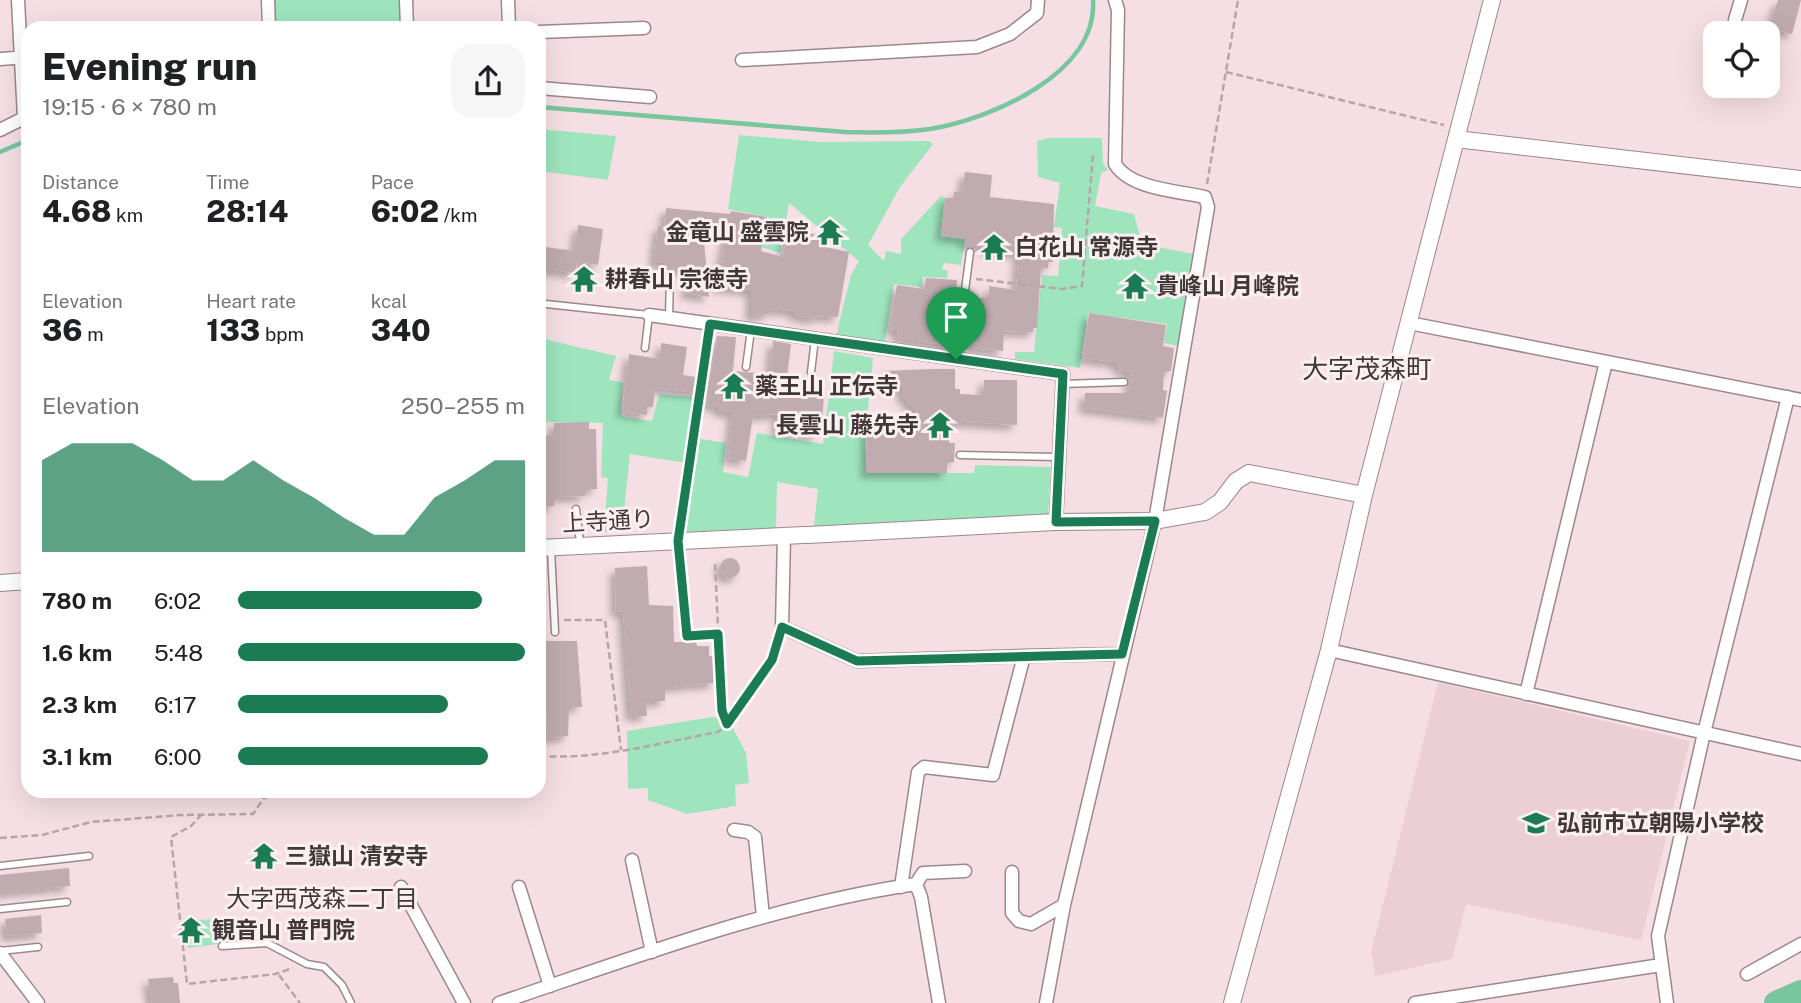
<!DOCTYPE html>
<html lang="en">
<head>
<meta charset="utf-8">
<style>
	:root { --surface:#fff; --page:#f6f6f6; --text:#202124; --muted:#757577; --accent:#1b7b52 }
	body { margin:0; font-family:"Public Sans","Noto Sans JP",sans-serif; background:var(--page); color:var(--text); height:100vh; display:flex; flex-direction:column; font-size:26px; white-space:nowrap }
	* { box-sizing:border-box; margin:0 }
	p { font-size:23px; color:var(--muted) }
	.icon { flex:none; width:38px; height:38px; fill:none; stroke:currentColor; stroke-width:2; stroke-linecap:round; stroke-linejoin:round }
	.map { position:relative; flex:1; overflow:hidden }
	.details { position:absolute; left:21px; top:21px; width:525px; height:777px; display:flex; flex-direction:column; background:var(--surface); border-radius:21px; box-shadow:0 7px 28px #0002 }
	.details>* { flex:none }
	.tools { position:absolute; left:1703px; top:21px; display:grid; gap:14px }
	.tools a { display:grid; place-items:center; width:77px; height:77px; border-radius:14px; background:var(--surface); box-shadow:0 7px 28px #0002; font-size:35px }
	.pin { position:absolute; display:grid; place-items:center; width:60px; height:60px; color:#fff; margin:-72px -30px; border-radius:50% 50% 50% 0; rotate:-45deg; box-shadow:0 0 7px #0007 }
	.pin .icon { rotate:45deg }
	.round { display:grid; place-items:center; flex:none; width:74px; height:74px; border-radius:21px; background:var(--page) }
	.headline { display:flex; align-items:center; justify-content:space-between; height:119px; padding:0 21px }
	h1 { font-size:38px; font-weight:800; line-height:52px }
	.stats { display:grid; grid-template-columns:repeat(3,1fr); gap:10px; height:119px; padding:7px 21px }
	.stats div { display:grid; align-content:center }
	.stats b { font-size:30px; font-weight:800 }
	.stats small { font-size:19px; font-weight:400 }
	.stats p { font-size:19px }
	.chart { height:196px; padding:14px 21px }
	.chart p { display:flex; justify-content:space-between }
	.chart svg { width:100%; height:126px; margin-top:7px; fill:var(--accent); opacity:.7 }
	ul { padding:0 21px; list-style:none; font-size:23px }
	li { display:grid; grid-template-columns:112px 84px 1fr; align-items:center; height:52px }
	li i { height:18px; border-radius:9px; background:var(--accent) }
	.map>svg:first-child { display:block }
</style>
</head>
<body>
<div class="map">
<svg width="1801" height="1003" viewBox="0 0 1801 1003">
	<defs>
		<filter id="shadow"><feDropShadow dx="-5.5" dy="5.5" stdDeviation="3.5" flood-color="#0004"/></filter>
	</defs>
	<rect width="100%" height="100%" fill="#f5dfe4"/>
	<!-- built -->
	<path fill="#eccfd5" d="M1438 682 1690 741 1641 940 1466 904 1452 959 1375 976 1371 952Z"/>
	<!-- green -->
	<path fill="#9ee5be" d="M274 0H402L403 28H275Z
		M539 129 616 136 608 180 539 171Z
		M739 135 821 142 929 141 933 144 900 187 868 245 884 261 886 251 901 254V239L941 196 945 198 941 236 965 239 961 265 944 263 942 269 948 271 947 278 923 277 922 287 894 284 885 342 836 336 851 275 859 261 789 203 780 253 762 247 768 217 728 209Z
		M1049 138H1102L1103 164 1108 170 1101 173 1095 206 1134 214 1142 244 1194 254 1178 346 1164 343 1167 324 1088 313 1080 368 1015 359V352H1034L1042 275 1058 276 1062 228 1054 227 1060 183 1038 177 1037 141Z
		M540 338 616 356 609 380 623 382 621 416 652 421 659 394 694 397 686 463 630 454 622 531 604 532 608 478 601 477 603 423 539 422Z
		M834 351 873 358 865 440 867 473H974L975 465 1051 467 1048 515 814 526 818 489 777 482 776 528 684 532 695 438 726 443 723 472 748 477 757 433 823 444Z
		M712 717 728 719 746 753 749 783 735 785 736 806 687 814 648 800V788L628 789 627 731Z
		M213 919 218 944 188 948 182 922Z"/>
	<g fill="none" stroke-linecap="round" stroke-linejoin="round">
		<!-- stream -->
		<path stroke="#78c69d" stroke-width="4.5" d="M539 107 845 132C874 133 902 133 930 129 990 119 1098 74 1093 0
			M0 152 28 140"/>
		<!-- river -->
		<path stroke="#78c69d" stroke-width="24" d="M1776 1003 1801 992"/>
	</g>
	<!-- building -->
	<path fill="#c0acb0" filter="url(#shadow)" d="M1778 0H1801L1792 34 1769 28Z
		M965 172 992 175 990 197 1054 204 1053 262H1048V268H1041L1037 328H1033V332L1004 331 1003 351 972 348 977 298H989V286L1016 290 1019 253 990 251V248L965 244V239L941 236 945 198H954V192H962Z
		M666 208 730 214 731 211 767 217 761 251 783 257 788 228 826 237 825 247 849 252 838 317 816 316 815 319 794 315 795 311 770 309 769 314 751 316V290L717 287 727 232 703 230 709 297 686 293 690 271 664 268V263H654L658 226 664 227Z
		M578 225 603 229 598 265 577 262 575 273 539 268V246L574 251Z
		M926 278 957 280 950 346 898 338 897 330 890 329 897 285 924 289Z
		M1089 313 1166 325 1163 346 1174 348 1171 371 1164 372 1163 390 1167 391 1163 418 1084 408 1085 393H1129L1132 372 1119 370 1120 365H1115V362L1083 358Z
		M717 336 736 337 733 371 770 374 773 341 791 344 787 377 825 382 822 422H817V436L776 431 778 414 753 416 746 461 728 458 733 412H719L720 407 706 404 708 394 655 388 653 407H647V415L622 412 629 354 660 359 661 343 687 347 683 375 710 379Z
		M932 369H955V389H960V394L983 395 984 380H1017V425L949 421V443H955L954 462 947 463V473H866L867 425H929L902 395V387H884V371Z
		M589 422V429H596L597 489H585V496L554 497V506L539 507V435L554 436V423Z
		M720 568a10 10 0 1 1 20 0a10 10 0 1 1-20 0Z
		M647 566 649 605 673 606 674 642H696L697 646H709V656H713L715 683 665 687V701H646L647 716H631L623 611 616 612 615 568Z
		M546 641H577L582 707H569L568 736 548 738 544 687H539V653L546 652Z
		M69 868 70 886 0 893V875Z
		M41 915 42 933 7 936 5 919Z
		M173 977 174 983H178L180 1003H152L148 979Z"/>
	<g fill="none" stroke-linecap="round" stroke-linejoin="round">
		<defs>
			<path id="service" d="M546 304 649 315 645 348
				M669 318 670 275
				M956 359 970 252
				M746 367 751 330
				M811 372 815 339
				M1062 384 1124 382
				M960 455 1059 457
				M576 509 580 543
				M678 543 687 636
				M551 549 555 632
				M736 715 772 660 782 627
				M0 866 89 856
				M0 909 67 902
				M222 946 267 943 307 964 324 967 342 985 351 1003
				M0 951 38 947"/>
			<path id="minor" d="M268 0 269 28
				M406 0 407 28
				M508 0 509 28
				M1735 20 1741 0
				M539 32 644 28
				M0 59 28 57
				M742 60 977 47 1010 34 1037 13 1038 0
				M539 88 650 97
				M0 130 24 118 18 0
				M649 315 1063 374 1056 522
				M1409 323 1801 400
				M784 536 782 627 857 661 1024 656 993 775 924 767 918 772 901 887
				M1329 650 1801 754
				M1024 656 1122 654
				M1526 694 1606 362
				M734 830 748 832 755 837 763 917
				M632 860 652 952
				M1012 872V913L1019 921 1031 924 1064 905
				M916 884 921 897 939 1003
				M401 887 464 1003
				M519 887 550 986
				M0 953 38 1003
				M1747 974 1801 944
				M499 1003C636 957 773 905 916 884L923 873 965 871
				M1046 1003 1064 905 1155 521 1208 207 1205 197C1178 191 1130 189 1115 164L1118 10 1115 0
				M1415 1003 1661 965
				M1667 1003 1658 936 1704 733 1788 397"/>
			<path id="tertiary" d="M1456 139 1801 179
				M808 535 1056 522 1155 521 1205 512 1220 502 1236 481 1249 473 1364 495
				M539 548 804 535
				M0 583 28 581
				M1232 1003 1329 650 1364 495 1492 0"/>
		</defs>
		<!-- service casing -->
		<use href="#service" stroke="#9b878c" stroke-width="9"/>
		<!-- minor casing -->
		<use href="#minor" stroke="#9b878c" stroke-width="15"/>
		<!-- tertiary casing -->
		<use href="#tertiary" stroke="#9b878c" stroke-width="18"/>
		<!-- path -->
		<path stroke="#b7a5a9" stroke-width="2.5" stroke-dasharray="7 3.5" stroke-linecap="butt" d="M1226 72 1444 125
			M1207 184 1238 0
			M976 279 1062 289 1082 286 1093 155
			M680 525 708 338
			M715 564 722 711 727 724
			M564 620H605L621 750
			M698 635 718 634
			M539 756C599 760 659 743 718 732L729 722
			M202 814 191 826 171 837 187 984 275 974 293 968
			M0 838 42 835 91 822 181 815 253 814 264 798 286 791
			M279 975 300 1003"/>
		<!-- service -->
		<use href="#service" stroke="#fff" stroke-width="6"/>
		<!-- minor -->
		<use href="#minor" stroke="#fff" stroke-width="12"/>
		<!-- tertiary -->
		<use href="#tertiary" stroke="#fff" stroke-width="16"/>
	</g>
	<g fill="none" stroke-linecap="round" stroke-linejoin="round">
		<defs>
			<path id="route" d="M710 324 1063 374 1056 522 1155 521 1122 654 857 661 782 627 772 660 727 724 722 711 718 634 687 636 678 541Z"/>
		</defs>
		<!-- route casing -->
		<use href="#route" stroke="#fff" stroke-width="14"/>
		<!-- route -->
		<use href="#route" stroke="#1b7b52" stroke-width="9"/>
	</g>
	<!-- icons -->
	<defs>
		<symbol id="temple-bare" viewBox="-9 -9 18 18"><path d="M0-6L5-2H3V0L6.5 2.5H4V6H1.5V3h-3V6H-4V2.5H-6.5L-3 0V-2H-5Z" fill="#1b7b52" stroke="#fceff2" stroke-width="2.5" paint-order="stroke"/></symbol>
		<symbol id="school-bare" viewBox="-9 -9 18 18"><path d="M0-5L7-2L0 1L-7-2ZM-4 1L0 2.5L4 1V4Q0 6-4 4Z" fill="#1b7b52" stroke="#fceff2" stroke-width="2.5" paint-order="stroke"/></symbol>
	</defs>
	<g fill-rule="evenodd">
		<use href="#temple-bare" x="811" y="213" width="38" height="38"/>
		<use href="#temple-bare" x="975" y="228" width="38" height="38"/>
		<use href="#temple-bare" x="565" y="260" width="38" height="38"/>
		<use href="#temple-bare" x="1116" y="267" width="38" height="38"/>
		<use href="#temple-bare" x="715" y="367" width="38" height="38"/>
		<use href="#temple-bare" x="921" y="406" width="38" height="38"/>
		<use href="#school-bare" x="1517" y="804" width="38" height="38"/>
		<use href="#temple-bare" x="245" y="837" width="38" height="38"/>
		<use href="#temple-bare" x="172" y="911" width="38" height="38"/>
	</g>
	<g text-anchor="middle" stroke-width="6" stroke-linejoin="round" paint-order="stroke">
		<!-- poi labels -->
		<g font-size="23" font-weight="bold" fill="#403739" stroke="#fceff2" text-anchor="start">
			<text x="809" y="240" text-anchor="end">金竜山 盛雲院</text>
			<text x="1015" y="255">白花山 常源寺</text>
			<text x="605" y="287">耕春山 宗徳寺</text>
			<text x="1156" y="294">貴峰山 月峰院</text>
			<text x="755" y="394">薬王山 正伝寺</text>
			<text x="919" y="433" text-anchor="end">長雲山 藤先寺</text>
			<text x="1557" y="831">弘前市立朝陽小学校</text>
			<text x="285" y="864">三嶽山 清安寺</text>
			<text x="212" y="938">観音山 普門院</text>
		</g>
		<!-- street labels -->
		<g font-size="23" fill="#403739" stroke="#fceff2">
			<text transform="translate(608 521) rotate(-3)" y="8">上寺通り</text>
		</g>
		<!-- neighbourhood labels -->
		<g font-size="24" fill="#403739" stroke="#fceff2">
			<text x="322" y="907">大字西茂森二丁目</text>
		</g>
		<!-- quarter labels -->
		<g font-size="26" fill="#403739" stroke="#fceff2">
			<text x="1367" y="378">大字茂森町</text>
		</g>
	</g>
</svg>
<div class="tools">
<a><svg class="icon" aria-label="locate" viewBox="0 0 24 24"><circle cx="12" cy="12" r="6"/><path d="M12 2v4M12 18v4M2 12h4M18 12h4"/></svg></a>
</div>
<div class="pin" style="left:956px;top:359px;background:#1e9e55"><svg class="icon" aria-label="arrive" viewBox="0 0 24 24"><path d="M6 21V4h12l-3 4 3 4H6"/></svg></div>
<section class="details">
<div class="headline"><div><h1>Evening run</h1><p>19:15 · 6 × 780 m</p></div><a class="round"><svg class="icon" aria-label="share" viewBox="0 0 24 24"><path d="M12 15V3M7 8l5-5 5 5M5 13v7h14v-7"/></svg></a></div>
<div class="stats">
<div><p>Distance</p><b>4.68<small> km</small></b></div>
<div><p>Time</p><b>28:14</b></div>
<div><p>Pace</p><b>6:02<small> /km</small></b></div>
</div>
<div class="stats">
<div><p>Elevation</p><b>36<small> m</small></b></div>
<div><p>Heart rate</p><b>133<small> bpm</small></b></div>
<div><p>kcal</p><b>340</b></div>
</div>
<div class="chart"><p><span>Elevation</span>250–255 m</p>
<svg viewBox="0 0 160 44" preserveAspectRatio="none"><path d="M0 44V12L10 6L20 6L30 6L40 12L50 19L60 19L70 12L80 19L90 25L100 32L110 38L120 38L130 25L140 19L150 12L160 12V44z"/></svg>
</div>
<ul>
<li><b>780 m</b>6:02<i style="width:85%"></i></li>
<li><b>1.6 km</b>5:48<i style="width:100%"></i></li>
<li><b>2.3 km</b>6:17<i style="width:73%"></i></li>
<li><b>3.1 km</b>6:00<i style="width:87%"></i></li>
</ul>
</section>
</div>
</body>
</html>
